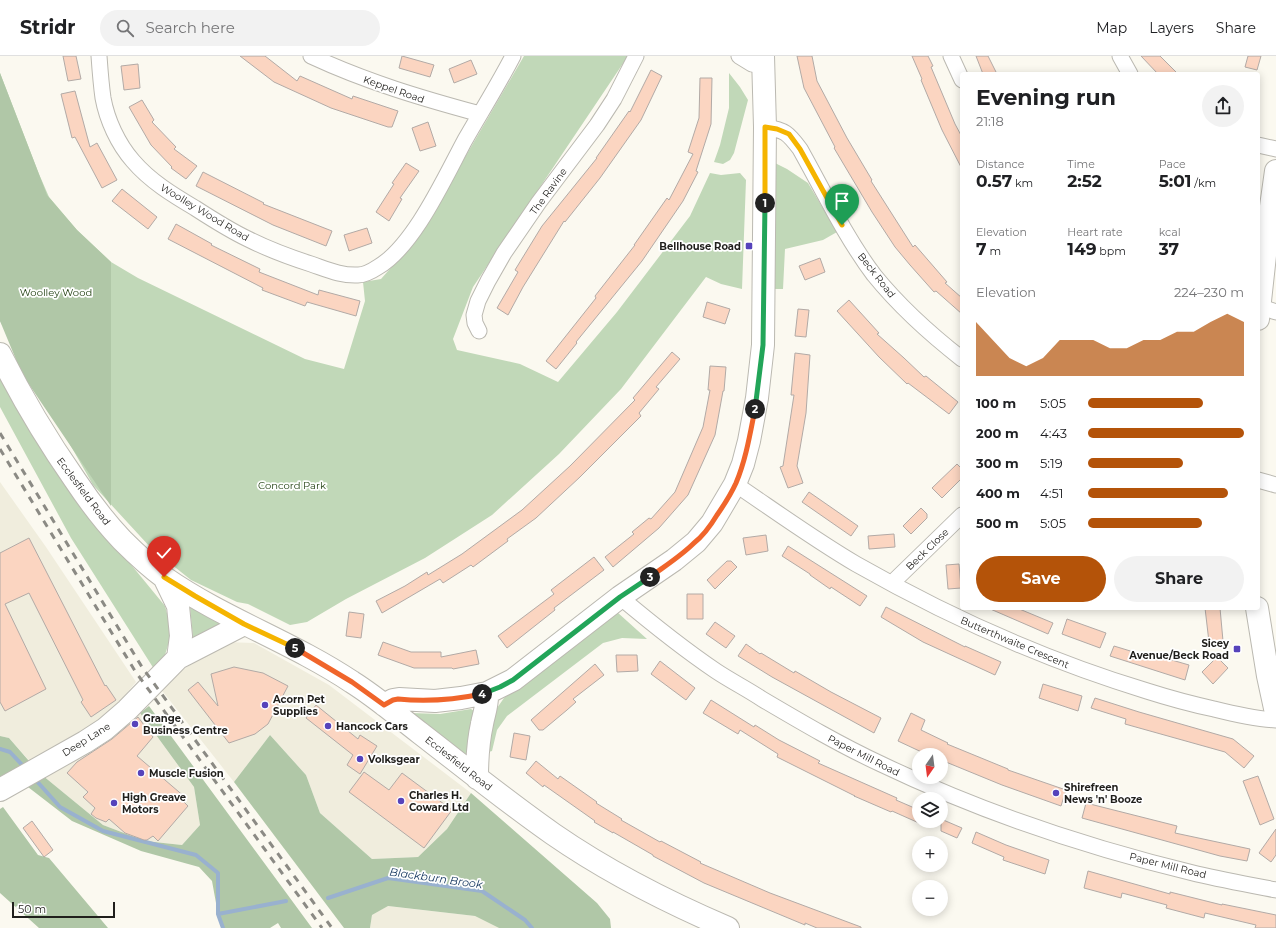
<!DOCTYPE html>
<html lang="en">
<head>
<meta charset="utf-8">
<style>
	:root { --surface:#fff; --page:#f2f2f2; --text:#202124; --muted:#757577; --line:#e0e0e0; --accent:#b45309 }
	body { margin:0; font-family:Montserrat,sans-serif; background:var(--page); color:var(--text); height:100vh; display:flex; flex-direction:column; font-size:15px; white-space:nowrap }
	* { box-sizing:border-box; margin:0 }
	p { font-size:13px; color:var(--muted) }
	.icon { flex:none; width:22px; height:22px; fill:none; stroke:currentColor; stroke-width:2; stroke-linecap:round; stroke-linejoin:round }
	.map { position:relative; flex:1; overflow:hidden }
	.details { position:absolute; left:960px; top:16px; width:300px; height:538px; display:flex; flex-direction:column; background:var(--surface); border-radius:4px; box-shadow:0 2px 10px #0003 }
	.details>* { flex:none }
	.needle { width:26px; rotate:194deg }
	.tools { position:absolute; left:912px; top:692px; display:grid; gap:8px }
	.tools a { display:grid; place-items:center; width:36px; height:36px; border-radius:50%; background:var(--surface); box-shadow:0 2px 10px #0003; font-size:20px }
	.scale { position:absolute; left:12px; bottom:10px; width:103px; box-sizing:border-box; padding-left:4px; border:2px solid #201f1c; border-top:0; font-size:11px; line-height:14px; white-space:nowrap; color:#201f1c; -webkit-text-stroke:3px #fff; paint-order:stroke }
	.pin { position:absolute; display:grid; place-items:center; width:34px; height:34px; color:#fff; margin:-41px -17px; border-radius:50% 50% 50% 0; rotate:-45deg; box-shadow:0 0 4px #0007 }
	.pin .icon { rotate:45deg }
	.km { position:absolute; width:20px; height:20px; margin:-10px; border-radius:50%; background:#222; color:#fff; font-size:11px; line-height:20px; text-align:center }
	.round { display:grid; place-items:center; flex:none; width:42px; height:42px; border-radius:21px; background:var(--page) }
	.head { display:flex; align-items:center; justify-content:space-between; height:68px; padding:0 16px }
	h1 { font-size:22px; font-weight:700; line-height:30px }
	.figures { display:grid; grid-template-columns:repeat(3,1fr); gap:6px; height:68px; padding:4px 16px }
	.figures div { display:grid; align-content:center }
	.figures b { font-size:17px; font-weight:700 }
	.figures small { font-size:11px; font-weight:400 }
	.figures p { font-size:11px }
	.chart { height:112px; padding:8px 16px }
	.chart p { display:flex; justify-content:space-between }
	.chart svg { width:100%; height:72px; margin-top:4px; fill:var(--accent); opacity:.7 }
	.primary-button { display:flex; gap:8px; margin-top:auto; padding:8px 16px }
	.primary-button a { flex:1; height:46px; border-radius:24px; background:var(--accent); color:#fff; font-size:16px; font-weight:700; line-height:46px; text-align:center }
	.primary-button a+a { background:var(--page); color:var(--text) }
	ul { padding:0 16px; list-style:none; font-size:13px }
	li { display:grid; grid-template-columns:64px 48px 1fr; align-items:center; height:30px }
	li i { height:10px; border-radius:5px; background:var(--accent) }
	header { display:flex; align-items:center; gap:24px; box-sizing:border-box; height:56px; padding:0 20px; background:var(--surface); border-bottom:1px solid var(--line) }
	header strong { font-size:19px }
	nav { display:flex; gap:22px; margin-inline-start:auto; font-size:14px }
	.search { width:280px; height:36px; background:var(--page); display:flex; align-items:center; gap:10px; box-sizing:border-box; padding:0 14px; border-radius:22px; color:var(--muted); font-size:15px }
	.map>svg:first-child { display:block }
</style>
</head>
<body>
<header>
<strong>Stridr</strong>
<div class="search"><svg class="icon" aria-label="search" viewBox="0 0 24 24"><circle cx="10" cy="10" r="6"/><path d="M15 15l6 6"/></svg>Search here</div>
<nav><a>Map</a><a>Layers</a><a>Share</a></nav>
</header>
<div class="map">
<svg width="1276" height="872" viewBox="0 0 1276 872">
	<rect width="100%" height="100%" fill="#fbf9f0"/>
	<!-- built -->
	<path fill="#f0eddd" d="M0 426 46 491 136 626 126 638 194 731 200 769 182 789 145 785 103 769 42 719 9 682 0 680Z
		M225 586 254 587 329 629 471 737 447 773 418 801 372 803 320 757 306 719 270 679 234 726 160 632 172 621Z
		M387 850 475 860 499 872H370L372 859Z"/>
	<!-- green -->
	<path fill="#c1d8b8" d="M524 0H628L473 231 453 283 457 294 520 308 558 326 617 256 690 160 710 117 721 119 740 117 746 124 742 233 721 228 706 221 621 333 559 398 492 459 425 502 346 543 307 566 290 569 248 548 237 546 191 524 151 492 93 429 0 265V17L39 118 49 141 77 174 111 206 138 222 305 303 344 313 365 245 363 226 381 223 419 180Z
		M729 17 740 31 748 44 734 97 730 104 723 108 714 106 720 89 729 52Z
		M773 106 787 113 808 127 837 176 823 184 785 193 783 233H769Z
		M0 322C44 405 106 478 165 550L172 576 165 599 154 613 71 482 0 351Z
		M190 551 225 566 193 582Z
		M617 556 647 583 622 582 603 587 507 660 497 674 492 695 485 697 488 665 504 642Z
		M471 653 477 657 468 699H462L411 657 440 658Z"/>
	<!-- forest -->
	<path fill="#b0c7a7" d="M0 17 47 139 77 174 111 206V450L22 318 0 265Z
		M149 650 312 872H281L278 867 270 872H223L218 858 212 825 199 811 141 795 72 765 28 731 42 719 103 769 145 785 182 789 200 769 194 731 140 657Z
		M270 679 306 719 320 757 372 803 418 801 447 773 471 737 597 847 610 863 611 872H499L475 860 388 850 372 859 370 872H344L234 726Z
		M0 680 9 682 29 705 0 721Z
		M3 751 38 799 49 802 108 872H39L0 837V753Z"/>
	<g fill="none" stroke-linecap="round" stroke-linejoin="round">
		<!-- stream -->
		<path stroke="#99b1cf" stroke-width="4" d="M0 693 10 696 25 712
			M34 722 60 751 103 775 196 799 218 817V858L286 845
			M328 842 388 822 482 835 525 864 532 872
			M218 858 223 872"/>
	</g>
	<!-- building -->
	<path fill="#fbd5c1" stroke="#b2aaa6" d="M63 0H76L81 23 68 25Z
		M240 0H265L297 25 300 20 352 43 353 40 398 55 392 71H388L331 52 274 26Z
		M402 0 434 9 430 21 399 12Z
		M797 0H812L817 25 847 82 872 124 871 125 913 191 915 189 947 226 945 227 962 242V258L936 235 934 236 910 209 895 191 872 156 834 92 835 91 804 32Z
		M912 0H928L933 10 931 11 955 68 962 81V113L942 74 921 24 922 23Z
		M976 0H988L997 18H983Z
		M1141 0H1160L1178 18H1158Z
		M1248 0H1261L1257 14 1245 11Z
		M471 4 477 18 454 27 449 13Z
		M138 8 140 32 124 34 121 10Z
		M651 14 662 20 641 64 600 122 565 166 564 165 523 231 508 259 497 252 518 216 515 214 542 170 597 102H596L629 55 630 56Z
		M700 22H712L711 68 696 115 698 116 683 145 642 205 576 286 577 287 556 313 546 305 596 242 595 240 635 189H634L667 142 669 144 693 98 688 96 699 62Z
		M75 35 90 91 97 87 117 124 102 132 75 81 72 82 61 38Z
		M142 44 154 64 152 66 176 91 174 93 197 110 186 123 171 112 172 111 151 89 129 51Z
		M428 66 436 90 420 95 412 72Z
		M406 107 419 115 400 142 402 143 389 165 376 156 394 128 392 127Z
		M203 116 264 147 263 148 332 175 326 190 273 169 196 130Z
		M122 133 157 161 148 173 112 145Z
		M176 168 212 188 211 189 260 213 259 216 318 239 319 234 360 245 356 260 307 246 305 250 262 234 263 232 168 183Z
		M367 172 372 187 349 195 344 179Z
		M820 202 825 216 805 224 799 210Z
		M849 244 879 277 877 278 904 302 924 321 926 320 958 346 949 358 908 327 907 328 879 301 837 255Z
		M707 246 730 253 725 268 703 261Z
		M798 253 809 254 806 281 795 280Z
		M672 296 680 303 656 331 659 333 639 357 641 360 580 421 536 462 507 483 508 485 473 511 471 509 443 527 440 523 382 557 376 545 405 530 427 516 428 519 462 498 522 454 570 410 635 344 633 342Z
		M795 297 810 299 806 357 797 410 803 427 788 432 780 411 783 410 794 339H791Z
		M710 310 726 311 724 335H723L715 379 688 439 659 472 613 511 605 501 634 478 632 476 649 462 651 463 675 436 703 371 710 334H708Z
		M957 408 962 413V422L942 442 932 432Z
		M809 436 858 470 851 480 802 446Z
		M921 452 927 458V462L911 478 903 470Z
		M894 478 895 491 869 493 868 480Z
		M766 479 768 495 746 499 743 482Z
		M29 482 105 630 106 629 116 644 91 661 81 646 83 644 29 537 5 548 46 633 5 655 0 646V497Z
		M788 490 867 540 860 550 831 531 830 533 810 519V518L782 500Z
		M594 501 604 514 554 552 555 554 507 592 498 580 554 538 551 534Z
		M727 505H731L737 511 715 533 707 524Z
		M959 508 961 532 948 533 946 509Z
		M687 538H703V563H687Z
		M886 551 965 591V590L1001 606 995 619 923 586 881 561Z
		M988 552H1017L1053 567 1048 578Z
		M1205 552H1220L1223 585 1209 586Z
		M349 556 364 558 361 582 346 580Z
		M1067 563 1106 577 1100 592 1062 578Z
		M715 566 735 580 726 592 706 578Z
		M383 586 411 596H441V601L476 594 479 608 453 613 452 612H414L378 599Z
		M746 588 760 598 761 597 794 617 795 615 831 636 881 662 874 677 772 621 738 600Z
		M1114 590 1150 601 1151 598 1189 609 1185 624 1110 600Z
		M616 599H637L638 615 617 616Z
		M1217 601 1228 612 1213 628 1202 616Z
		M660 605 695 632 686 644 651 618Z
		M595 608 604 619 573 643 576 646 567 654 543 674H539L531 664Z
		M234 611 263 617 288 630 268 668 255 678 229 687 188 634 198 626 218 650 211 618Z
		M1043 628 1082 640 1078 655 1039 642Z
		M1095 642 1139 656 1233 683 1254 700 1244 712 1225 696 1125 668 1126 663 1091 652Z
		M711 644 754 671 755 669 779 684 820 705 818 707 897 742 896 744 919 754V767L892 755 891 756 854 740H855L777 701 778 698 740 674 738 678 703 657Z
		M316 649 358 683 360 679 377 690 360 718 347 709 353 699 306 662Z
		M911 657 925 664 921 674 948 687 947 688 1008 713V714L1066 734 1061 750 1002 729 941 704V699H928L898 685Z
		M138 661 153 681 137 700 186 742 183 745 188 750 158 785 153 780 147 784H144L125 777 109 763 106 766 96 762 91 758 95 752 83 741 88 736 67 717 77 706 112 683Z
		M514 677 530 680 526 704 510 701Z
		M536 705 558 723 560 720 597 746 596 747 622 763 621 764 660 786 661 785 701 806 700 807 770 837 861 871V872H817L805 867V869L704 827 653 800V799L613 776V777L594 766 595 765 544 729 543 731 526 717Z
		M364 716 389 734 402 717 452 754 424 792 349 736Z
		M1258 720 1274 763 1260 769 1243 725Z
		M1086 747 1177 770 1175 777 1250 793 1247 805 1220 800 1082 762Z
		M941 763 962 772 957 782 941 775Z
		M32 765 53 794 44 801 23 772Z
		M1276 773V799L1271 806 1259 797Z
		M976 776 1006 789 1049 804 1045 818 1003 804 1004 801 972 787Z
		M1088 815 1170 838V836L1222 849V848L1276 859V872H1255L1256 869 1205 857 1204 862 1166 852 1167 849 1122 837 1121 842 1084 832Z"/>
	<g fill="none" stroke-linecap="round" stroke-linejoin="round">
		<defs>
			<path id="street" d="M99 0C100 14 101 28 103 42 107 64 118 88 133 105 150 125 173 139 195 152 212 163 229 174 248 183 268 193 289 201 311 208 326 213 341 220 358 219 365 219 372 215 378 211 414 190 445 121 465 84 481 56 498 29 513 0
				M311 0C367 26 421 42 480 58
				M739 0 752 8 763 10
				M951 0 962 24
				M1120 0 1130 18
				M765 71C785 74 788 77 800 93 823 134 846 182 874 219 900 251 930 278 962 303
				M1258 89 1276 93
				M1258 250 1276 256
				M479 275 475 267 474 259 478 245 488 225 504 197 539 146 597 69 614 43 636 0
				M1258 424 1276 429
				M735 428C775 455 815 484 856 508 949 561 1045 604 1147 635 1169 642 1191 648 1214 653 1234 658 1255 663 1276 664
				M892 527 962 459
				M620 541C651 567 682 592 716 615 731 625 747 633 762 643 801 666 840 689 881 708 981 756 1089 792 1197 818 1223 824 1250 829 1276 834"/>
			<path id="secondary" d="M1258 263 1268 172 1276 115
				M0 298C22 342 47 384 75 424 89 445 105 466 122 484 135 497 150 511 165 522 224 563 292 586 352 626 376 641 398 660 420 677 464 711 507 746 553 778 608 816 667 846 728 872
				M164 521 178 550 181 580 178 602
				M1257 552 1268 620 1276 657
				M384 649 393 644 399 643 435 645 461 642 487 637 513 624 620 541 674 504 696 486 712 467 735 428 743 408 749 385 757 342 763 289 765 71 763 0
				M477 722C477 704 478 686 482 668 484 657 488 648 487 637
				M0 734 85 686 105 673 127 654 178 602 244 568"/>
		</defs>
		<!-- street casing -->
		<use href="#street" stroke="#bbb9b1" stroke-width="17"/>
		<!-- secondary casing -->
		<use href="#secondary" stroke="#bbb9b1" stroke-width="24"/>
		<!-- street -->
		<use href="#street" stroke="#fff" stroke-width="15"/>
		<!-- secondary -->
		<use href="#secondary" stroke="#fff" stroke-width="22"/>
		<!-- rail -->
		<path stroke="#8b8a84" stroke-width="3" stroke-dasharray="7 7" stroke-linecap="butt" d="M0 377 142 611 332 872
			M0 393 135 615 322 872"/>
	</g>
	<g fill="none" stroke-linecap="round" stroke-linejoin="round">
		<defs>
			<path id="split-1" d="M765 147V71L777 73 789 78 800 93 842 169"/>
			<path id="split-2" d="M755 353 763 289 765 147"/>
			<path id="split-3" d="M650 521C665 510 681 500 694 487 703 480 711 469 717 459 724 449 731 438 736 427 746 403 750 378 755 353"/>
			<path id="split-4" d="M482 638 500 631 513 624 620 541 650 521"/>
			<path id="split-5" d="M295 592 352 626 384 649 393 644 398 643C428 646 453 644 482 638"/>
			<path id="split-6" d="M164 521 195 540 244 568 295 592"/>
		</defs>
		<!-- split-1 casing -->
		<use href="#split-1" stroke="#fff" stroke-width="8"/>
		<!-- split-2 casing -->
		<use href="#split-2" stroke="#fff" stroke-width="8"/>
		<!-- split-3 casing -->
		<use href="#split-3" stroke="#fff" stroke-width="8"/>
		<!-- split-4 casing -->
		<use href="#split-4" stroke="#fff" stroke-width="8"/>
		<!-- split-5 casing -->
		<use href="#split-5" stroke="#fff" stroke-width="8"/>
		<!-- split-6 casing -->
		<use href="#split-6" stroke="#fff" stroke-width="8"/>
		<!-- split-1 -->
		<use href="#split-1" stroke="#f5b400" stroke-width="5"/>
		<!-- split-2 -->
		<use href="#split-2" stroke="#22a559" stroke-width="5"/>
		<!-- split-3 -->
		<use href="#split-3" stroke="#f0652b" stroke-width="5"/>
		<!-- split-4 -->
		<use href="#split-4" stroke="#22a559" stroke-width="5"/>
		<!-- split-5 -->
		<use href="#split-5" stroke="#f0652b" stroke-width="5"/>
		<!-- split-6 -->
		<use href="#split-6" stroke="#f5b400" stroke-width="5"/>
	</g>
	<!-- markers -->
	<g fill="#5643bb" stroke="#fff" stroke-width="1.5">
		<rect x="745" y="186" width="8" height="8" rx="2"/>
		<rect x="1233" y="589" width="8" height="8" rx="2"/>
		<circle cx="265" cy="649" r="4"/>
		<circle cx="135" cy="668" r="4"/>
		<circle cx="328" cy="670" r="4"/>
		<circle cx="360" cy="703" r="4"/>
		<circle cx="141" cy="717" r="4"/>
		<circle cx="1056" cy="737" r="4"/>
		<circle cx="401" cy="745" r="4"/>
		<circle cx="114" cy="747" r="4"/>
	</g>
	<g text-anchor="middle" stroke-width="3.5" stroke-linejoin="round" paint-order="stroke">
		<!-- street labels -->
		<g font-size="10" fill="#201f1c" stroke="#fff">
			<text transform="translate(394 33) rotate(19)" y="4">Keppel Road</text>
			<text transform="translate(548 135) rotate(-54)" y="4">The Ravine</text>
			<text transform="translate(205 156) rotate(31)" y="4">Woolley Wood Road</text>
			<text transform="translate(877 219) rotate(52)" y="4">Beck Road</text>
			<text transform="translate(84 435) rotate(53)" y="4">Ecclesfield Road</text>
			<text transform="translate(927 493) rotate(-44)" y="4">Beck Close</text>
			<text transform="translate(1015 586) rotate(23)" y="4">Butterthwaite Crescent</text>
			<text transform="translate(86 683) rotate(-32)" y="4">Deep Lane</text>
			<text transform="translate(864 699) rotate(27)" y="4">Paper Mill Road</text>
			<text transform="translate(459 707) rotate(38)" y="4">Ecclesfield Road</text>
			<text transform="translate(1168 809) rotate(14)" y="4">Paper Mill Road</text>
		</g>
		<!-- poi labels -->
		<g font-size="10" font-weight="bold" fill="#201f1c" stroke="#fff" text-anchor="start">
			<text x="741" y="194" text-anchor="end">Bellhouse Road</text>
			<text x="1229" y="591" text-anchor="end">Sicey<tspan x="1229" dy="12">Avenue/Beck Road</tspan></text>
			<text x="273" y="647">Acorn Pet<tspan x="273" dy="12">Supplies</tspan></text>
			<text x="143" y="666">Grange<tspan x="143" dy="12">Business Centre</tspan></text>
			<text x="336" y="674">Hancock Cars</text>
			<text x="368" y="707">Volksgear</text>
			<text x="149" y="721">Muscle Fusion</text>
			<text x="1064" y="735">Shirefreen<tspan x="1064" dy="12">News 'n' Booze</tspan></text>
			<text x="409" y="743">Charles H.<tspan x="409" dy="12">Coward Ltd</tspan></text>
			<text x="122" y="745">High Greave<tspan x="122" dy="12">Motors</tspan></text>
		</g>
		<!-- park labels -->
		<g font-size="10" fill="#224112" stroke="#fff">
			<text x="56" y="240">Woolley Wood</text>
			<text x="292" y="433">Concord Park</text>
		</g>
		<!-- water labels -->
		<g font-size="11" font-style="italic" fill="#163860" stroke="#fff">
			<text transform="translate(436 822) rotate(8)" y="4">Blackburn Brook</text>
		</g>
	</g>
</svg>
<div class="tools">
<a><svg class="needle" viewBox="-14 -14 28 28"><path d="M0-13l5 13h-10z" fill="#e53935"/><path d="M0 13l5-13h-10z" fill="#757577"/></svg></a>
<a><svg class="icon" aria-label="layers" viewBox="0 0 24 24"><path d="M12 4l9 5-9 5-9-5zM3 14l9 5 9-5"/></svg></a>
<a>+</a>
<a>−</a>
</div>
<div class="scale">50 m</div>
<div class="pin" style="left:842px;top:169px;background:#1e9e55"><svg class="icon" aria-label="arrive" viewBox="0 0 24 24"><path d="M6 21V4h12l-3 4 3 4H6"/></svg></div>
<div class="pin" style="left:164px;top:521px;background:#d93025"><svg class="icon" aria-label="check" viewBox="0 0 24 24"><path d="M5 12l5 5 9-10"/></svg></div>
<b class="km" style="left:765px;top:147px">1</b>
<b class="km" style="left:755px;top:353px">2</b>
<b class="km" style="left:650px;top:521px">3</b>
<b class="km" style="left:482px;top:638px">4</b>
<b class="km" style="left:295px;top:592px">5</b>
<section class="details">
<div class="head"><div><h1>Evening run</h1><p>21:18</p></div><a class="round"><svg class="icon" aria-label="share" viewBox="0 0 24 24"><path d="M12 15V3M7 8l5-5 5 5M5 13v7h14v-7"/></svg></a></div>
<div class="figures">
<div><p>Distance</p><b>0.57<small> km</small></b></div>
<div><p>Time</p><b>2:52</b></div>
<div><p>Pace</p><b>5:01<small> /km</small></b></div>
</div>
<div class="figures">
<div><p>Elevation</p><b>7<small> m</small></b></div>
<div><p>Heart rate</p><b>149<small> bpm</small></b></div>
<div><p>kcal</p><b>37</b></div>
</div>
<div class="chart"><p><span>Elevation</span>224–230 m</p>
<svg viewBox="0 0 160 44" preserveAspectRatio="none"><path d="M0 44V11L10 22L20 33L30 38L40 33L50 22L60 22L70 22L80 27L90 27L100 22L110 22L120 17L130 17L140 11L150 6L160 11V44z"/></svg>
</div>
<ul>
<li><b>100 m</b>5:05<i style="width:74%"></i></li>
<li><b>200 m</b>4:43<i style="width:100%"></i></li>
<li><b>300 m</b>5:19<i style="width:61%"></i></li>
<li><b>400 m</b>4:51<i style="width:90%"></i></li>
<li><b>500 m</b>5:05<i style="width:73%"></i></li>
</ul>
<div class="primary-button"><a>Save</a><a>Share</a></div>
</section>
</div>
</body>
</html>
